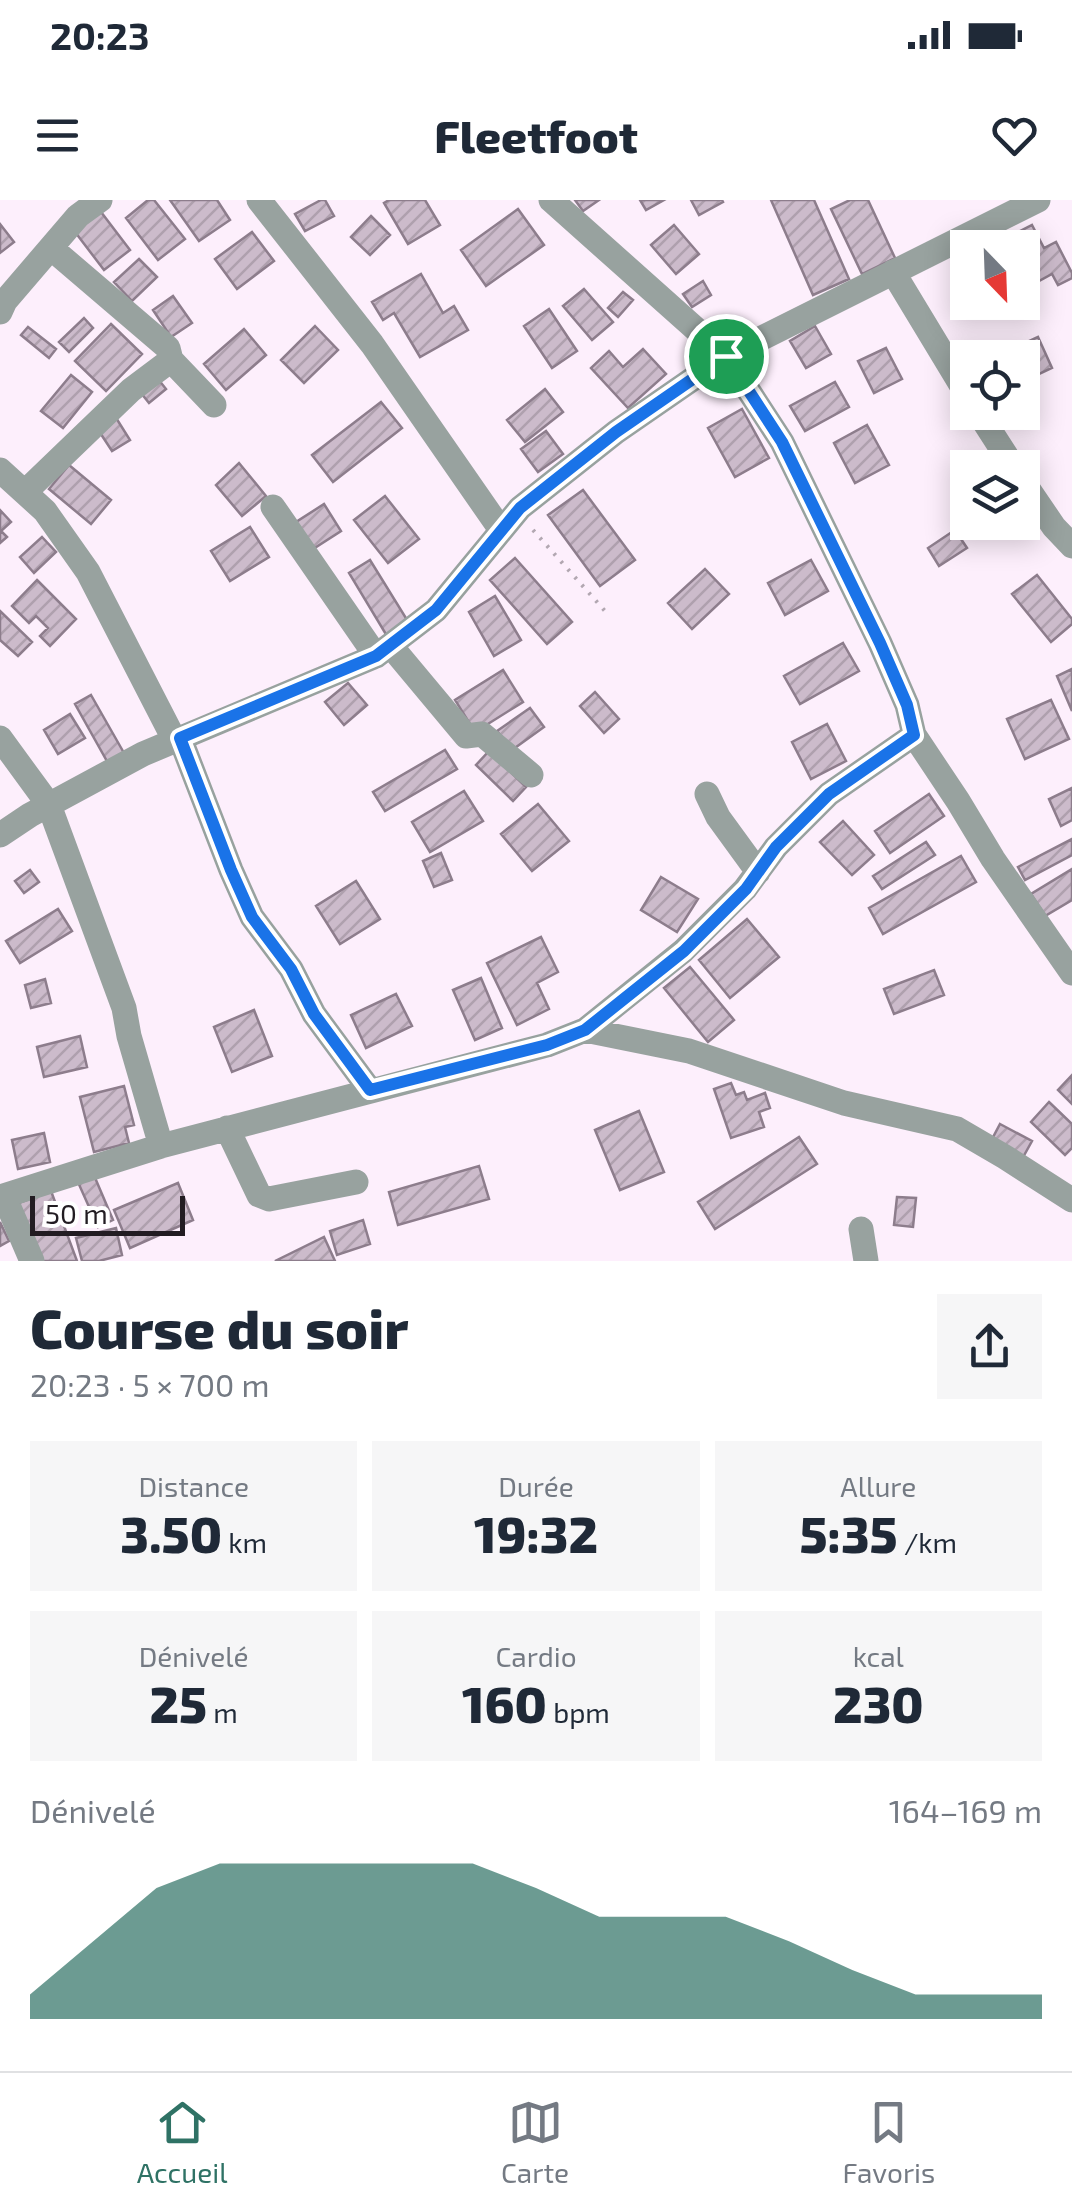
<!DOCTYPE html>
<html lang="fr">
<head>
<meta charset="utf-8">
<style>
	:root { --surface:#fff; --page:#f6f6f7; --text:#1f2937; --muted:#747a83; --line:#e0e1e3; --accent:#2f7265 }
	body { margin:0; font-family:"Exo 2",sans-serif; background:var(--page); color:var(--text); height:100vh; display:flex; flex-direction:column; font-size:38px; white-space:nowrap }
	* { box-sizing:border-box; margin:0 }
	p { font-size:32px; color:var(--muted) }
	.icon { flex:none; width:55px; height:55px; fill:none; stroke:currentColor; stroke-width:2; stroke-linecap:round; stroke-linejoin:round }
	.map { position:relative; height:1061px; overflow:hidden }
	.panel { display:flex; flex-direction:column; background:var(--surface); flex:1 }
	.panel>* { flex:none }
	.needle { width:65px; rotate:157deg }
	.fabs { position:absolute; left:950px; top:30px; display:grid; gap:20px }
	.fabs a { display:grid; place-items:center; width:90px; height:90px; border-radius:0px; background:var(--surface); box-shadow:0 5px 25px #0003; font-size:50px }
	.scale { position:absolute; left:30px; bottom:25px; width:155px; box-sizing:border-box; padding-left:10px; border:5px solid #221c22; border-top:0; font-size:28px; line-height:35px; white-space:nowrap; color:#221c22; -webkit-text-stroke:8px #fff; paint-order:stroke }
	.pin { position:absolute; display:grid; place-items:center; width:85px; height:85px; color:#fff; margin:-42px; border:5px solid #fff; border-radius:50%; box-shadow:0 2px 10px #0007 }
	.round { display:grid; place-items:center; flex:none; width:105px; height:105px; border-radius:0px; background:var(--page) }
	.headline { display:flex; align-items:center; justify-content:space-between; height:170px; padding:0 30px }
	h1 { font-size:55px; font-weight:800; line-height:75px }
	.figures { display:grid; grid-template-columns:repeat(3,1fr); gap:15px; height:170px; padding:10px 30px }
	.figures div { display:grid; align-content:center; border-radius:0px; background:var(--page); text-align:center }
	.figures b { font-size:50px; font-weight:800 }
	.figures small { font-size:28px; font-weight:400 }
	.figures p { font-size:28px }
	.chart { height:280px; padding:20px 30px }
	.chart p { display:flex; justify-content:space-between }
	.chart svg { width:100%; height:180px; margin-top:10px; fill:var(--accent); opacity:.7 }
	.status { display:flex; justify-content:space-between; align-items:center; height:70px; padding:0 50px; background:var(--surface); direction:ltr }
	.status svg { height:28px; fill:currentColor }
	header { display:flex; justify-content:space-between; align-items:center; height:130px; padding:0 30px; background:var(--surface); font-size:45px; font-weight:800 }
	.tabs { display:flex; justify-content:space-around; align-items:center; height:140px; border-top:2px solid var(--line); background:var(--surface); font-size:28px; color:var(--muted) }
	.tabs a { display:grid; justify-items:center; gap:5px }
	.tabs .current { color:var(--accent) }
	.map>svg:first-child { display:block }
</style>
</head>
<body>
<div class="status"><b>20:23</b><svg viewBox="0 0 49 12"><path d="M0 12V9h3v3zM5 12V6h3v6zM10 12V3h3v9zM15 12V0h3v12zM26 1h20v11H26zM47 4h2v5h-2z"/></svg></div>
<header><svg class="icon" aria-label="menu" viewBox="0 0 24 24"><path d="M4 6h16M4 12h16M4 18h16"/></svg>Fleetfoot<svg class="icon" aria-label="heart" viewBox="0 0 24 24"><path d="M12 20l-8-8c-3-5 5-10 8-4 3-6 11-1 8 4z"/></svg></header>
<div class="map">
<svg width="1072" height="1061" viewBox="0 0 1072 1061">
	<defs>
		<pattern id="building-hatch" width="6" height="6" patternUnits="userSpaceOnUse" patternTransform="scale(2.5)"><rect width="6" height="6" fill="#ccbbcb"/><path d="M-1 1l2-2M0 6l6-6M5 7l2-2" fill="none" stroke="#afa0ae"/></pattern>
	</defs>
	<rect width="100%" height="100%" fill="#fdeffc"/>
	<!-- building -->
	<path fill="url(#building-hatch)" stroke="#8d7d8c" stroke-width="2.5" d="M148 0H154L185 39 158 60 126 18Z
		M170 0H217L230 20 199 41Z
		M321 0H325L334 16 305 31 295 14Z
		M389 0H425L440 25 408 44 384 3Z
		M575 0H599L583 11Z
		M640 0H664L646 10Z
		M691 0H722L723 2 699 15Z
		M771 0H814L849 79 813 95Z
		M850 0H868L895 58 862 74 831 9Z
		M98 8 130 50 104 70 72 28Z
		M518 9 544 45 486 86 461 50Z
		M371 16 390 35 370 55 351 37Z
		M0 24 14 42 0 53Z
		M674 25 699 54 676 74 651 45Z
		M1032 25 1044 48 1056 42 1072 73V78L1058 85 1052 74 1028 87 1022 76V48H1007L1003 40Z
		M252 32 274 61 237 89 215 59Z
		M139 59 157 77 132 101 114 82Z
		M421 74 443 113 454 106 468 130 420 157 394 113 383 120 372 102Z
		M703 81 711 95 692 107 683 94Z
		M584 89 613 122 592 140 563 106Z
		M623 92 633 100 618 117 608 108Z
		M173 96 192 123 171 137 153 110Z
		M549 109 577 151 552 168 524 126Z
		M84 118 93 128 69 152 59 142Z
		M111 124 142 154 106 191 75 161Z
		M315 126 338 150 304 183 281 160Z
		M815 126 831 154 806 168 790 141Z
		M28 127 56 149 49 158 21 135Z
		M244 129 266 155 226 190 204 164Z
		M1038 137 1052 168 1022 182V158H992Z
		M886 148 902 179 874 193 858 161Z
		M643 149 666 174 628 208 591 168 609 151 623 167Z
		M154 174 166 189 149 203 137 188Z
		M71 175 92 192 63 228 41 211Z
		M835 182 849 207 805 231 790 206Z
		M545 189 563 212 525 242 507 220Z
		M381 202 402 228 333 282 312 255Z
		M742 209 769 258 735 277 708 228Z
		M113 213 130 240 112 251 95 225Z
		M867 225 889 265 855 283 834 243Z
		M546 231 563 254 538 272 521 249Z
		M239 263 266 296 242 316 216 285Z
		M69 265 111 300 91 324 49 289Z
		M583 290 635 360 600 386 548 315Z
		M385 296 419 339 388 363 354 320Z
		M324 304 341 331 310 351 293 324Z
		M0 310 11 322 1 331 7 337 0 343Z
		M250 327 269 357 230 381 211 351Z
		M955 330 967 348 939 366 928 348Z
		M42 337 56 352 34 373 20 357Z
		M515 358 572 422 547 444 490 380Z
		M370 360 409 423 387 436 349 373Z
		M811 360 828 391 785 415 768 383Z
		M705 369 729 394 692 429 668 403Z
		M1037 375 1072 419V424L1051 442 1012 394Z
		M37 380 76 419 50 446 40 436 48 428 36 416 29 423 12 406Z
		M495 396 521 440 494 456 469 412Z
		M0 411 32 442 18 456 0 440Z
		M843 443 859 471 800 504 784 476Z
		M1072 469V511L1057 476Z
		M503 470 523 502 475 532 455 500Z
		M348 483 367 505 344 525 325 502Z
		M595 492 619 519 604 533 580 506Z
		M91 495 124 553 108 563 75 504Z
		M1051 500 1069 539 1025 559 1007 519Z
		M530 508 544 527 512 550 497 531Z
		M70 514 85 538 58 554 44 530Z
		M827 524 846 561 811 579 792 542Z
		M445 550 457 569 385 611 373 592Z
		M489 551 526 587 513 601 476 565Z
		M1072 588V620L1061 626 1049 599Z
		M464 591 483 621 430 652 412 622Z
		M929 594 944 616 890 653 875 631Z
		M538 604 569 641 532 671 501 634Z
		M843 621 874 655 852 675 820 642Z
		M1072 639V655L1025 680 1018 667Z
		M926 642 935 655 882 689 873 676Z
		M441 653 452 680 434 687 423 661Z
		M961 656 976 682 883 734 869 708Z
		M1072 669V700L1045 716 1031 694Z
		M30 670 39 682 24 693 15 681Z
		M661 677 698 699 677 732 641 710Z
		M356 681 380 719 340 744 316 706Z
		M58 709 72 731 20 763 6 741Z
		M747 719 779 757 730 798 699 760Z
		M541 737 558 772 537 783 549 809 517 825 487 763Z
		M690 767 734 820 708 842 664 788Z
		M934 770 944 795 894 814 884 789Z
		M481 778 502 828 475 840 453 790Z
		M45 779 51 803 31 808 25 785Z
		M396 794 412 826 366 848 351 815Z
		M254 810 272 856 232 872 214 827Z
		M80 836 87 867 44 877 37 847Z
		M1072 875V904L1058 890Z
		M731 883 736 895 744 892 747 900 765 893 770 908 759 912 764 927 731 938 714 889Z
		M124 886 134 925 125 927 129 943 94 952 80 897Z
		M1049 902 1072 924V948L1065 955 1031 922Z
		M639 911 664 972 620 990 595 930Z
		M1000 924 1032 941 1022 959 991 941Z
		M44 933 50 962 18 969 12 940Z
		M799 937 817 964 715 1029 698 1002Z
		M479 966 489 999 398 1025 389 992Z
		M93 973 113 1020 98 1027 77 980Z
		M178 983 193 1020 130 1048 114 1010Z
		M51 991 77 1061H37L16 1004Z
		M897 997 916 998 913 1027 894 1025Z
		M363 1020 370 1044 337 1055 330 1031Z
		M0 1022 9 1041 0 1046Z
		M116 1028 122 1055 99 1061H82L76 1038Z
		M324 1037 335 1061H275Z"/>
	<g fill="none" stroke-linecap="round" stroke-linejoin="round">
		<!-- path -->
		<path stroke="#b2a7b1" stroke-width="4" stroke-dasharray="2.5 8" stroke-linecap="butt" d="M533 330 605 411"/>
		<!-- minor -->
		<path stroke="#98a29f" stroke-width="25" d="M259 0 372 144 501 330
			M551 0 726 156 1038 0
			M51 48 168 148 171 160 214 205
			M893 72 968 196
			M0 112 5 101 78 16 100 0
			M978 212 1014 268
			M0 270 45 311 88 372 175 541
			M1022 280 1054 327 1072 346
			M25 292 131 190 171 160
			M273 307 376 456
			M390 445 466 536 482 534 531 575
			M0 538 49 605 124 808 129 836 161 946
			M180 538 231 670 252 717 291 769 314 814 370 890
			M707 594 718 617 758 672
			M0 635 30 615 143 554 376 456 436 410 520 308 616 232 726 156 782 242 880 443 907 505 914 535 958 601 993 659 1072 773
			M585 830 683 751 745 689 776 647 829 594 914 535
			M227 928 259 995 269 999 356 982
			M4 996 32 1061
			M0 997 161 946 547 845 585 830 689 851 844 903 957 929 1005 957 1072 1000
			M861 1029 866 1061"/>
	</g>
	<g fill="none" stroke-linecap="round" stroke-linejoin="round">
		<defs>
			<path id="route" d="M726 156 782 242 880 443 907 505 914 535 829 594 776 647 746 689 684 751 585 830 547 845 370 890 314 814 291 769 252 717 231 670 180 538 376 456 436 410 520 308 616 232Z"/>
		</defs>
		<!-- route casing -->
		<use href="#route" stroke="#fff" stroke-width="20"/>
		<!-- route -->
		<use href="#route" stroke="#1a73e8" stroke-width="12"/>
	</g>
</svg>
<div class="fabs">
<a><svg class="needle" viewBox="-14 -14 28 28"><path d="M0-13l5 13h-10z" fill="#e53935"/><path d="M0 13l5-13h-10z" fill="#747a83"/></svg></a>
<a><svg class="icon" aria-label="locate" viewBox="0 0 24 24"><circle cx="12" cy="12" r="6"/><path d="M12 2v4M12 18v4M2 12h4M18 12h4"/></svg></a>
<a><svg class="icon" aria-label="layers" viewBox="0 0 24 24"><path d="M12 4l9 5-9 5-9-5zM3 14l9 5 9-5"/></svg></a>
</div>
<div class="scale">50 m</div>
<div class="pin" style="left:726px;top:156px;background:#1e9e55"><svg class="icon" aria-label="arrive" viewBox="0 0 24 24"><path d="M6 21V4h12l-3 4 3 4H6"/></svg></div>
</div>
<section class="panel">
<div class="headline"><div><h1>Course du soir</h1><p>20:23 · 5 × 700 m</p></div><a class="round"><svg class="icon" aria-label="share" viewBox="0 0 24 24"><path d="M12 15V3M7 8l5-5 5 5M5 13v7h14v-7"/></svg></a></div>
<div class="figures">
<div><p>Distance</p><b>3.50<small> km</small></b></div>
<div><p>Durée</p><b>19:32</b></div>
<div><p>Allure</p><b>5:35<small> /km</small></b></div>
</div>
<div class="figures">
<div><p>Dénivelé</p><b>25<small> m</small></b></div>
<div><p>Cardio</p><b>160<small> bpm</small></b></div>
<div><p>kcal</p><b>230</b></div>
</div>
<div class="chart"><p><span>Dénivelé</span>164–169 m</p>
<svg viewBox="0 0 160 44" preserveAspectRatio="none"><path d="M0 44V38L10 25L20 12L30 6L40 6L50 6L60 6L70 6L80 12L90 19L100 19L110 19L120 25L130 32L140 38L150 38L160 38V44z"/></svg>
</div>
</section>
<nav class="tabs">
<a class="current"><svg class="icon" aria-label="home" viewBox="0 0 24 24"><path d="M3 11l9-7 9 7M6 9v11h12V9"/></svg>Accueil</a>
<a><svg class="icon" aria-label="map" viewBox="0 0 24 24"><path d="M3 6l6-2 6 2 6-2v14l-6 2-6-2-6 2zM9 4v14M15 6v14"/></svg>Carte</a>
<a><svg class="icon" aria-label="saved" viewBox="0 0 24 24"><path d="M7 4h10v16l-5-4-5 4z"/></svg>Favoris</a>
</nav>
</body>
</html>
